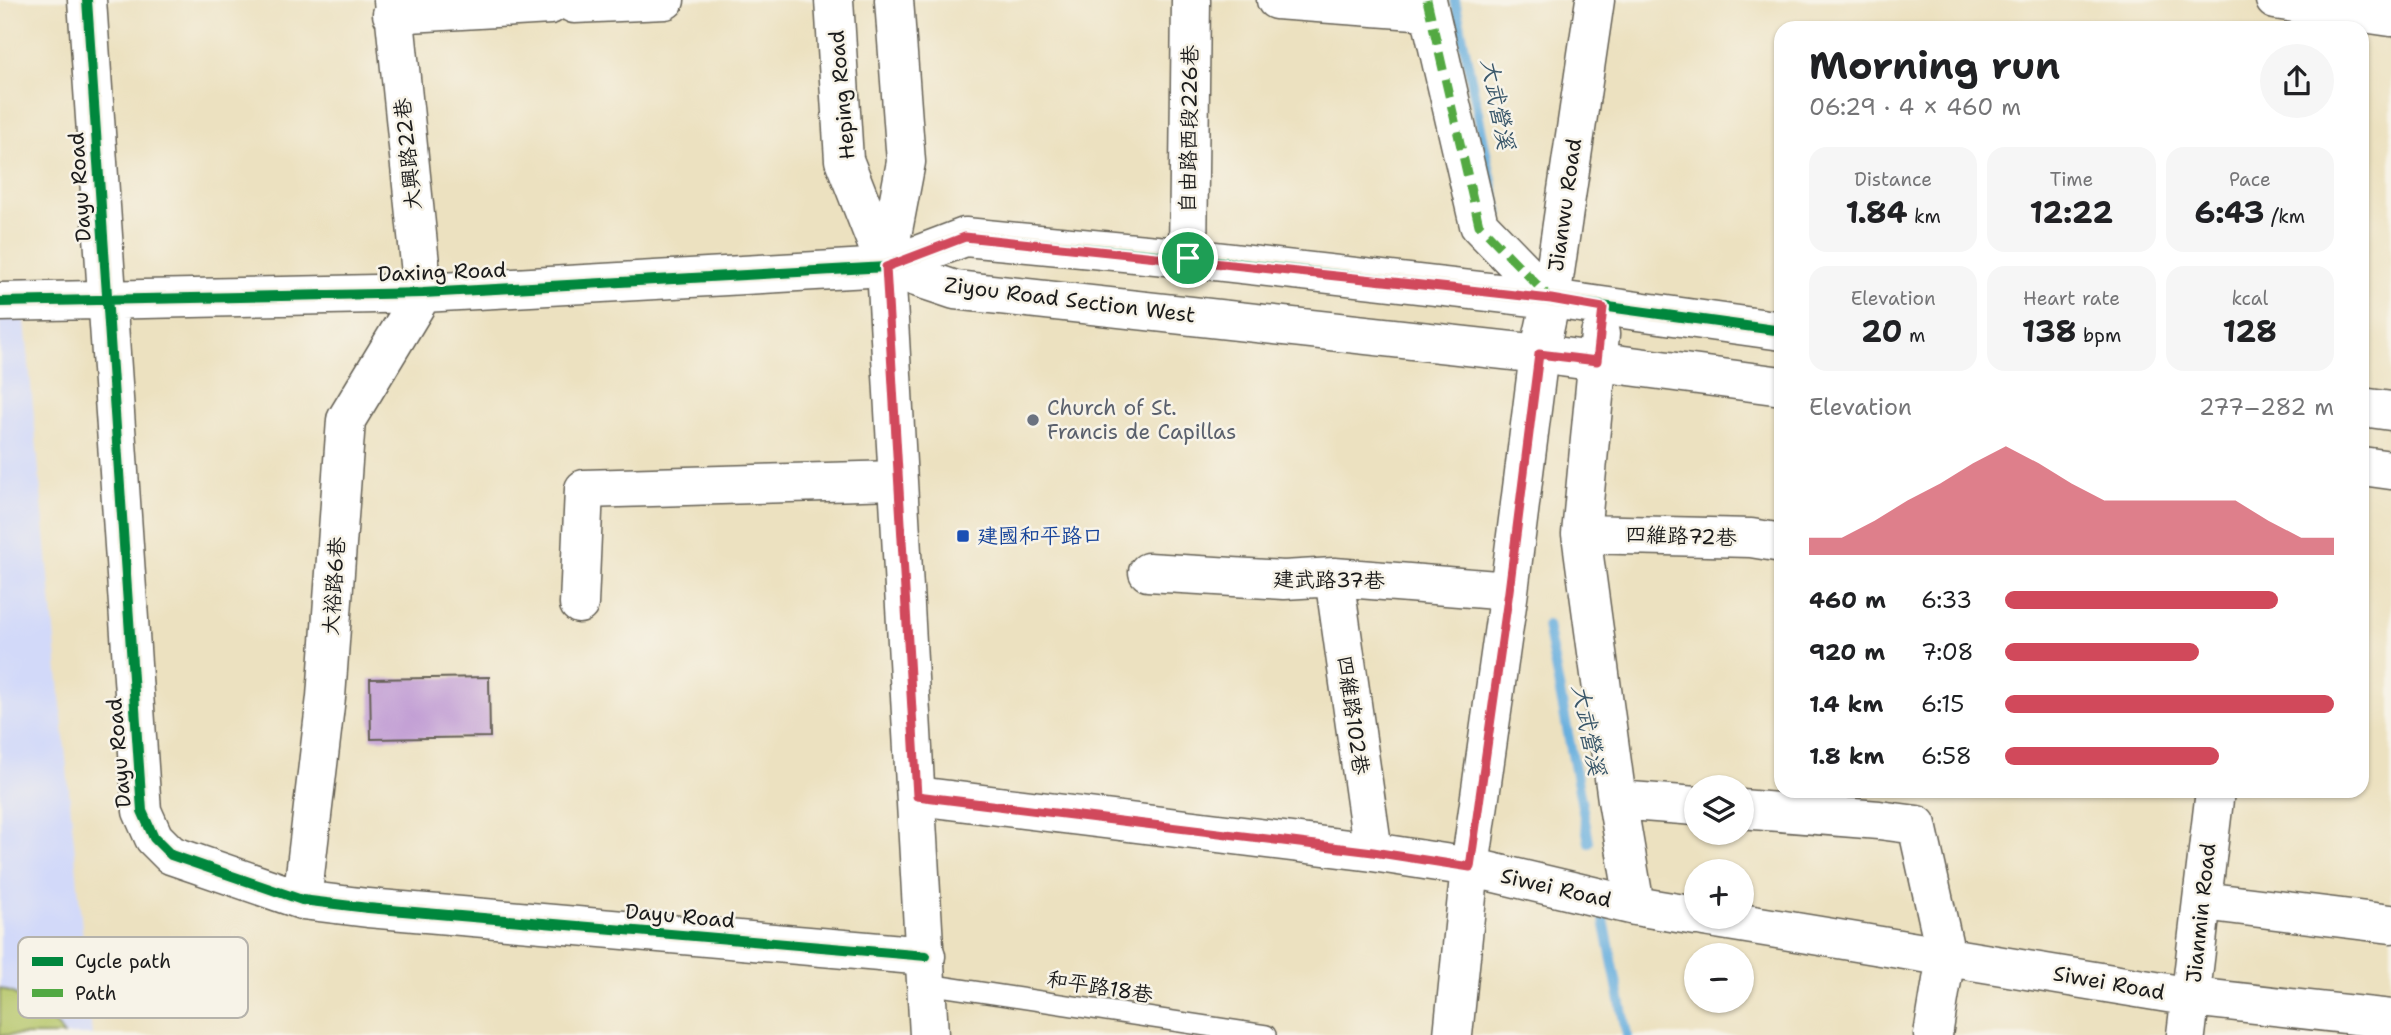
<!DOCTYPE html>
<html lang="en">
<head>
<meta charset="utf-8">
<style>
	:root { --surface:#fff; --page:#f6f6f6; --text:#202124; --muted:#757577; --accent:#d1495b }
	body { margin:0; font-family:"Shantell Sans","LXGW WenKai TC",sans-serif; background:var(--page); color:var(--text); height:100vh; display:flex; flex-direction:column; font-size:26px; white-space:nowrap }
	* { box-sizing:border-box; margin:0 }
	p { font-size:23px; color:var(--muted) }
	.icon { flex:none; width:38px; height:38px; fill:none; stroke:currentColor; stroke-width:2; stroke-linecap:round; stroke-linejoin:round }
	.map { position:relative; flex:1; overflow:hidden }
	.drawer { position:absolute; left:1774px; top:21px; width:595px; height:777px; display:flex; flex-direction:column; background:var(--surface); border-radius:21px; box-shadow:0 2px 5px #0004 }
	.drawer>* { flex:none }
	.buttons { position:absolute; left:1684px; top:775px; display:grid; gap:14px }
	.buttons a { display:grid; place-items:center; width:70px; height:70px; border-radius:50%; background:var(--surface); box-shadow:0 2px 5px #0004; font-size:35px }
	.pin { position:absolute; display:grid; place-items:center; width:60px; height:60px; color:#fff; margin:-30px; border:4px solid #fff; border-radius:50%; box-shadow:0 2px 7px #0007 }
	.round { display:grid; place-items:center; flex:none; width:74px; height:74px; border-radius:37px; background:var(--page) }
	.summary { display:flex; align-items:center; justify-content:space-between; height:119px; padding:0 35px }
	h1 { font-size:38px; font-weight:700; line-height:52px }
	.metrics { display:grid; grid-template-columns:repeat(3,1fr); gap:10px; height:119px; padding:7px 35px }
	.metrics div { display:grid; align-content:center; border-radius:18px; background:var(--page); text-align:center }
	.metrics b { font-size:30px; font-weight:700 }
	.metrics small { font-size:19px; font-weight:400 }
	.metrics p { font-size:19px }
	.chart { height:196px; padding:14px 35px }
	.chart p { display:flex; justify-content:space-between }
	.chart svg { width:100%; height:126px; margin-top:7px; fill:var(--accent); opacity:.7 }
	ul { padding:0 35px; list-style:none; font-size:23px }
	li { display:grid; grid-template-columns:112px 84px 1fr; align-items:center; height:52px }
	li i { height:18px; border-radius:9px; background:var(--accent) }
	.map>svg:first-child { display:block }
</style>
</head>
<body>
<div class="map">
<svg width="2391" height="1035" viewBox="0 0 2391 1035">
	<rect width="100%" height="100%" fill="#f7f3e8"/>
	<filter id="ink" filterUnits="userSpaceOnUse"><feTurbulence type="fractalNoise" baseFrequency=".0143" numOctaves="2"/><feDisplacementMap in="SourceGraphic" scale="14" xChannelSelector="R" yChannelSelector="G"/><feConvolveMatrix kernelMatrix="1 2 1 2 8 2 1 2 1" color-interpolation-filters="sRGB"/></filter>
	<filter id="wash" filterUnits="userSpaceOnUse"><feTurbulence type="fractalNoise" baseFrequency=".00686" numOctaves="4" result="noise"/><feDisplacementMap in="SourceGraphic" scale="28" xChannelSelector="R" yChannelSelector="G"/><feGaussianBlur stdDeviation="1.57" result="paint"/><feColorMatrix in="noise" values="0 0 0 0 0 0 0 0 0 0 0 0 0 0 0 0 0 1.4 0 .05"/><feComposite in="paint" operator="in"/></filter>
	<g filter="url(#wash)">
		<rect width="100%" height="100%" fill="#ece1c0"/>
		<!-- built -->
		<path fill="#d2d9f9" d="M23 300 92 1035H0V301Z"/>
		<!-- green -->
		<path fill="#b5c669" stroke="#687142" stroke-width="2" d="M0 988C30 1000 45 1008 64 1035H0Z"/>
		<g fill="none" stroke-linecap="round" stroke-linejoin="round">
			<!-- stream -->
			<path stroke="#67afde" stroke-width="10" d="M1455 0 1499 216
				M1547 625 1589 842
				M1601 905 1627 1035"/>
		</g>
		<g id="blocks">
			<!-- building -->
			<path fill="#c19dd4" d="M489 677 490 737 371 739 370 679Z"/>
		</g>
	</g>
	<g filter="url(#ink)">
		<use href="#blocks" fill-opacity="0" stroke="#656155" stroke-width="2"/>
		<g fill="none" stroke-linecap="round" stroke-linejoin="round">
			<defs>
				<path id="service" d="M927 984 1266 1035"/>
				<path id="minor" d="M87 0 142 811 154 838 171 855 302 900 368 908 926 956
					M1276 0 1429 11
					M1427 0 1479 225 1551 299
					M2275 0 2391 17
					M574 4 665 0
					M392 14 550 5
					M1188 258 1191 0
					M886 267 955 290 1539 354 1782 386
					M0 302 423 293 886 267 965 237 1188 258 1551 299 1782 331
					M1600 334 1581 534 1617 800 1635 906
					M2362 407 2391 411
					M2362 466 2391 470
					M1581 534 1751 538 1782 543
					M1148 572 1284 580 1334 577 1509 591
					M1334 577 1373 852
					M579 604 584 489 897 480
					M917 796 1373 852 1470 867 1635 906 1696 916
					M1617 800 1696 806
					M1741 809 1879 820 1917 825 1946 956 1933 1035
					M302 900 326 697 346 420 423 293 393 0
					M2203 901 2391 924
					M1704 917 2192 997 2391 1019
					M1453 1035 1470 867 1509 591 1539 354 1551 299 1595 0
					M2186 1035 2215 791"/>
				<path id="primary" d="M834 0 844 160 886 267
					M894 0 906 162 886 267 929 1035"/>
			</defs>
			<!-- service casing -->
			<use href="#service" stroke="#656155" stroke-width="22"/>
			<!-- minor casing -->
			<use href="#minor" stroke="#656155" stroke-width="41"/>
			<!-- primary casing -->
			<use href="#primary" stroke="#656155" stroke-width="41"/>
			<!-- service -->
			<use href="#service" stroke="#fff" stroke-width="19"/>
			<!-- minor -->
			<use href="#minor" stroke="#fff" stroke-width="38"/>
			<!-- primary -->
			<use href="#primary" stroke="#fff" stroke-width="38"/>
			<!-- quiet -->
			<path stroke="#52a943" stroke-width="9" stroke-dasharray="18 9" stroke-linecap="butt" d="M1427 0 1479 225 1550 298"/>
			<defs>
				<path id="cycleway" d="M87 0 142 811 154 838 171 855 302 900 368 908 926 956
					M0 302 423 293 886 267 965 237 1188 258 1551 299 1782 331"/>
			</defs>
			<!-- cycleway casing -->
			<use href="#cycleway" stroke="#f7f3e8" stroke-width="15"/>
			<!-- cycleway -->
			<use href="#cycleway" stroke="#00873e" stroke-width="10"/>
		</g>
	</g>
	<g fill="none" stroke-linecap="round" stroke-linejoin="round" filter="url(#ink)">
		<defs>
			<path id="route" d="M965 237 1460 289 1551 299 1603 308 1597 361 1539 354 1509 591 1470 867 1373 852 917 796 886 267Z"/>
		</defs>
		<!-- route casing -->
		<use href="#route" stroke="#fff" stroke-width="14"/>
		<!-- route -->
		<use href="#route" stroke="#d1495b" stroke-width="9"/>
	</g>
	<!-- markers -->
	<circle fill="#6b7280" stroke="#f7f3e8" stroke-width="2.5" cx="1033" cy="420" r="7"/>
	<rect fill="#1a4fb4" stroke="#f7f3e8" stroke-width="2.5" x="956" y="529" width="14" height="14" rx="3.5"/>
	<g text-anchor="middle" stroke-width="5" stroke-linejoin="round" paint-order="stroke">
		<!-- street labels -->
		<g font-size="21" fill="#1c1c1c" stroke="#f7f3e8">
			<text transform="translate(842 95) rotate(-95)" y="7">Heping Road</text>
			<text transform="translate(1189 129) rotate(-89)" y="7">自由路西段226巷</text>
			<text transform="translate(408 154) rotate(-96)" y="7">大興路22巷</text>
			<text transform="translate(80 187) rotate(-94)" y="7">Dayu Road</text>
			<text transform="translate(1565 205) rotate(-82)" y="7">Jianwu Road</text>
			<text transform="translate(442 272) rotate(-2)" y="7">Daxing Road</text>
			<text transform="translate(1070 300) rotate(7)" y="7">Ziyou Road Section West</text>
			<text transform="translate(1681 536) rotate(2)" y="7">四維路72巷</text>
			<text transform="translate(1329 580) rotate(1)" y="7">建武路37巷</text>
			<text transform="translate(334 586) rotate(-86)" y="7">大裕路6巷</text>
			<text transform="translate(1353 715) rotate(82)" y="7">四維路102巷</text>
			<text transform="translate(119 753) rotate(-95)" y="7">Dayu Road</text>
			<text transform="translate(1556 888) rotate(13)" y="7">Siwei Road</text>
			<text transform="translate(2201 913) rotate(-84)" y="7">Jianmin Road</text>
			<text transform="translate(680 916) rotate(5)" y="7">Dayu Road</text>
			<text transform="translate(2109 983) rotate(10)" y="7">Siwei Road</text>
			<text transform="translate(1100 987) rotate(9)" y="7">和平路18巷</text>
		</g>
		<!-- worship labels -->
		<g font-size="21" fill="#5b616d" stroke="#f7f3e8" text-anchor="start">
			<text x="1047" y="415">Church of St.<tspan x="1047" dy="24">Francis de Capillas</tspan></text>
		</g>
		<!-- transit labels -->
		<g font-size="21" fill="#164399" stroke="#f7f3e8" text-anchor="start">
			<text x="977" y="543">建國和平路口</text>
		</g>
		<!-- water labels -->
		<g font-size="23" font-style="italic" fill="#3a576a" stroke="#f7f3e8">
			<text transform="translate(1498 104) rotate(79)" y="8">大武營溪</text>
			<text transform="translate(1589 730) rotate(79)" y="8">大武營溪</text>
		</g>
	</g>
	<!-- legend -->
	<rect x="18" y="937" width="230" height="81" rx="10" fill="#f7f3e8" stroke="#b5b2ab" stroke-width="2"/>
	<rect x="32" y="957" width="31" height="9" fill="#00873e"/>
	<rect x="32" y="989" width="31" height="8" fill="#52a943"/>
	<g font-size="19" fill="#1c1c1c">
		<text x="75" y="968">Cycle path</text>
		<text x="75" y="1000">Path</text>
	</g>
</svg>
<div class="buttons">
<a><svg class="icon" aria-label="layers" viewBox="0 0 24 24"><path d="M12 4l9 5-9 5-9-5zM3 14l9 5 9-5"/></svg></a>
<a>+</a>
<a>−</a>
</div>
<div class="pin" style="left:1188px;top:258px;background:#1e9e55"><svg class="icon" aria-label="arrive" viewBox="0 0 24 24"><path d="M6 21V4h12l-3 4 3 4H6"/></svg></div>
<section class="drawer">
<div class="summary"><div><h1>Morning run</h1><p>06:29 · 4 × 460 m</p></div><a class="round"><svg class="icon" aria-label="share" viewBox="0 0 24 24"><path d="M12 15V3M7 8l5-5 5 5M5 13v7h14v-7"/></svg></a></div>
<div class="metrics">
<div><p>Distance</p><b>1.84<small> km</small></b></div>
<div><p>Time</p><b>12:22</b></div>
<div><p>Pace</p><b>6:43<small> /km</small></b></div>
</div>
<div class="metrics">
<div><p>Elevation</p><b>20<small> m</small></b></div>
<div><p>Heart rate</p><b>138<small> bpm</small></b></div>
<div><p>kcal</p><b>128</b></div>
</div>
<div class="chart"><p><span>Elevation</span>277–282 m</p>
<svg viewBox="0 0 160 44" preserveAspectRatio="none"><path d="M0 44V38L10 38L20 32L30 25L40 19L50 12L60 6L70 12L80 19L90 25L100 25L110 25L120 25L130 25L140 32L150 38L160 38V44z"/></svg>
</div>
<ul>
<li><b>460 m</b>6:33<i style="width:83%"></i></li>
<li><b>920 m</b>7:08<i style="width:59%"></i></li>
<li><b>1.4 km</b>6:15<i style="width:100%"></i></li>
<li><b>1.8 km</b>6:58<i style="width:65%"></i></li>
</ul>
</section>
</div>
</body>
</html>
